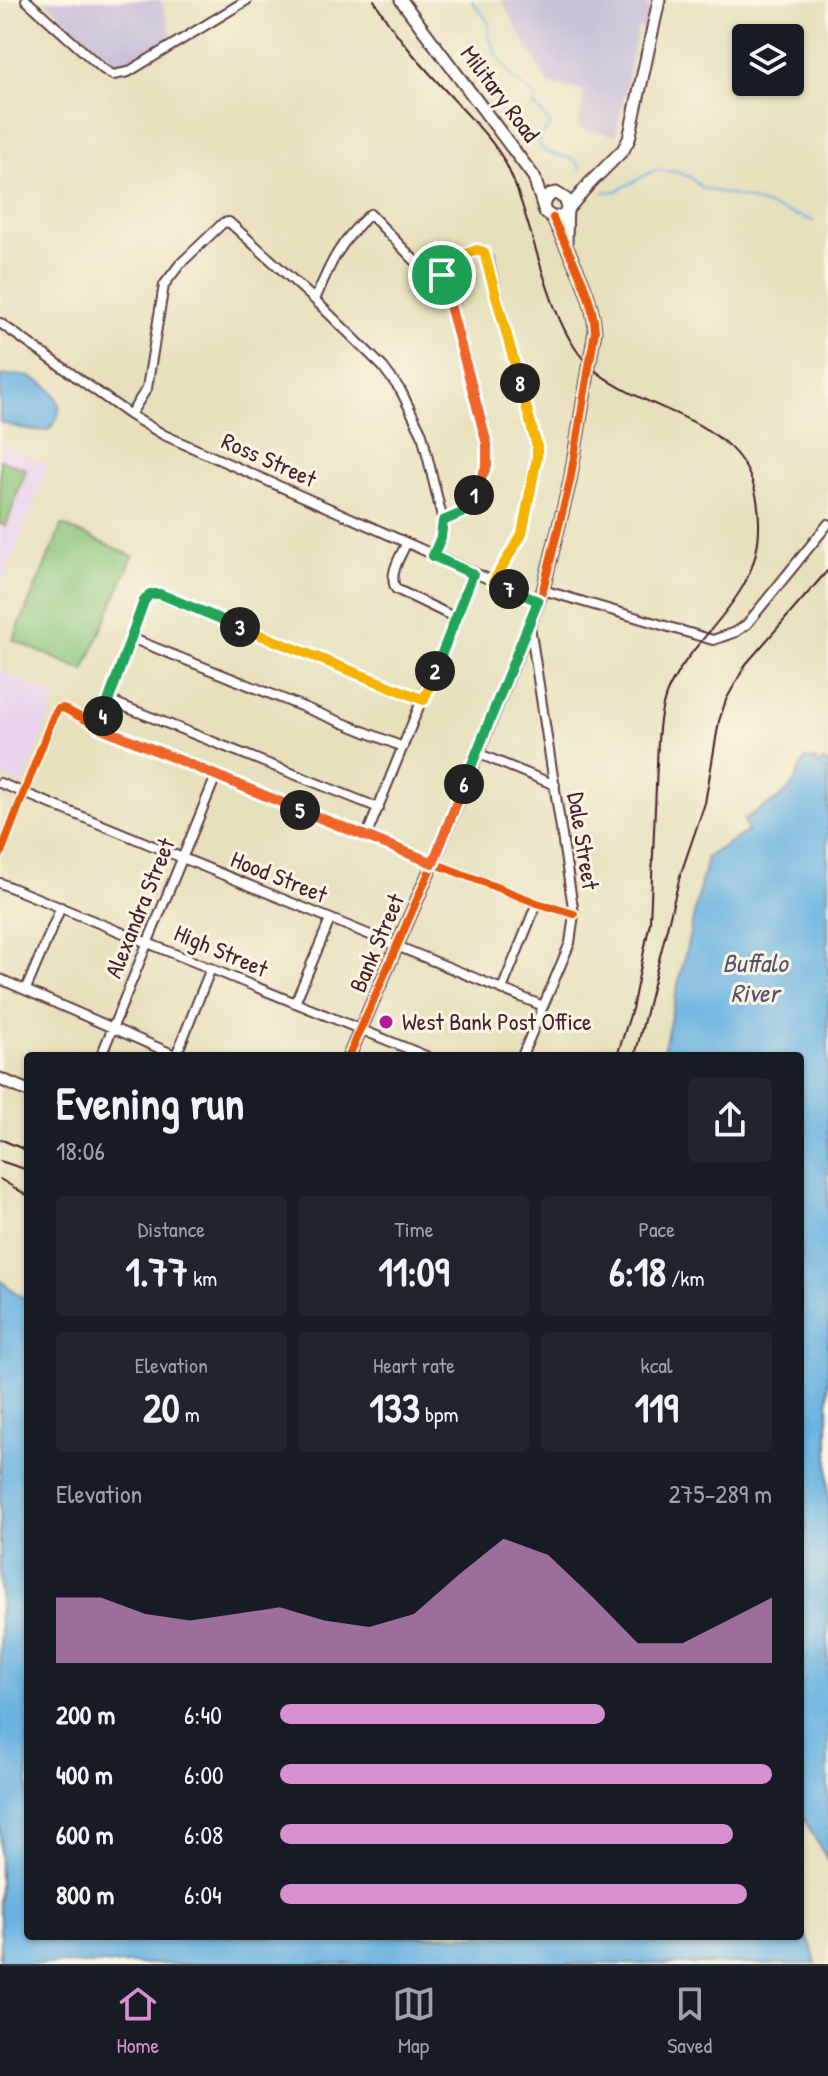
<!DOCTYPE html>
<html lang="en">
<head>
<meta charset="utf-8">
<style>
	:root { --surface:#171b24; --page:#20242c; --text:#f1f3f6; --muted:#9ea1a6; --line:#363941; --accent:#d690ce }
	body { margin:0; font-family:"Patrick Hand",sans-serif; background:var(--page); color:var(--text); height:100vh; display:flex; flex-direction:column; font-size:30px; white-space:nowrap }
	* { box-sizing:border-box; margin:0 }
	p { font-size:26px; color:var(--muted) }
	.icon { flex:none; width:44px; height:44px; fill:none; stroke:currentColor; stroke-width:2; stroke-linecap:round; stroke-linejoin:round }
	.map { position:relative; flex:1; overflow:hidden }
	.side { position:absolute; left:24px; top:1052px; width:780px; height:888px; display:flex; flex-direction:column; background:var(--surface); border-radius:8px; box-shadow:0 2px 6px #0004 }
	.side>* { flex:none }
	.controls { position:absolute; left:732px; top:24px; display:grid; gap:16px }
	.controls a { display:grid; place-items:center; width:72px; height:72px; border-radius:8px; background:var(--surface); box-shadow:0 2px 6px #0004; font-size:40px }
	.pin { position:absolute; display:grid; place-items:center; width:68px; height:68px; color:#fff; margin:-34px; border:4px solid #fff; border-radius:50%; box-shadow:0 2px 8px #0007 }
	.km { position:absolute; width:40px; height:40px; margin:-20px; border-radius:50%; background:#222; color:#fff; font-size:22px; line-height:40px; text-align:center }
	.round { display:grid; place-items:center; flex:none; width:84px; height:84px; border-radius:8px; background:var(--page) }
	.head { display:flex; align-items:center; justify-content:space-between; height:136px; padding:0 32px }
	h1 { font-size:44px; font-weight:700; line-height:60px }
	.stats { display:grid; grid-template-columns:repeat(3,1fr); gap:12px; height:136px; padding:8px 32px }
	.stats div { display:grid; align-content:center; border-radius:8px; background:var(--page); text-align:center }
	.stats b { font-size:40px; font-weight:700 }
	.stats small { font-size:22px; font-weight:400 }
	.stats p { font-size:22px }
	.chart { height:224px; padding:16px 32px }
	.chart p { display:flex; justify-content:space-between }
	.chart svg { width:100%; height:144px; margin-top:8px; fill:var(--accent); opacity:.7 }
	ul { padding:0 32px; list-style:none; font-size:26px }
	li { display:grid; grid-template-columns:128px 96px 1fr; align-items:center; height:60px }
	li i { height:20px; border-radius:10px; background:var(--accent) }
	.menu { display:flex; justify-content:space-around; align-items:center; height:112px; border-top:2px solid var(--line); background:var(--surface); font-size:22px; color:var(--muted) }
	.menu a { display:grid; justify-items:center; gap:4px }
	.menu .on { color:var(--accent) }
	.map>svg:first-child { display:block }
</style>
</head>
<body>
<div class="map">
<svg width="828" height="1964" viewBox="0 0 828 1964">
	<rect width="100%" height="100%" fill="#fcf5e5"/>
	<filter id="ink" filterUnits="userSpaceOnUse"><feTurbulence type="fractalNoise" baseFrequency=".0125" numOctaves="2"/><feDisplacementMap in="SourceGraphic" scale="16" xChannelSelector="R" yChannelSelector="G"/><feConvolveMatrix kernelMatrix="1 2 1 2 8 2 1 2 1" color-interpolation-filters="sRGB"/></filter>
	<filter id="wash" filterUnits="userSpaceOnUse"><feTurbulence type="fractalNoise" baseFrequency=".006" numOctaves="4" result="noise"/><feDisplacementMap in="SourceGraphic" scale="32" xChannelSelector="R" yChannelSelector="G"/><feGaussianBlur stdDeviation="1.8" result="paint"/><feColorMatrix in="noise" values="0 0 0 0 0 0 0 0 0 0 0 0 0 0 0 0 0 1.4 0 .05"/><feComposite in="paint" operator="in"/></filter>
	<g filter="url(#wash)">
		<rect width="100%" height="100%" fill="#e6e0bc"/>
		<!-- built -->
		<path fill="#e9d2ed" d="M0 444 49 465 0 589Z
			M0 670 57 696 24 785 0 776Z"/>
		<!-- industrial -->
		<path fill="#c9bfd7" d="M44 0H161L172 35 127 64 112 61Z
			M501 0H645L649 9 646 29 638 28 616 135 579 129 584 91 549 84Z"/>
		<!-- green -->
		<path fill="#8ac479" stroke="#6a7252" stroke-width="2" d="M0 460 26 469 6 526 0 524Z
			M62 525 133 556 84 671 13 640Z"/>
		<!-- water -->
		<path fill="#6ab3e1" stroke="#5a6986" stroke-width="2" d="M0 376C10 375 23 374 32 378 58 389 70 410 47 431L23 429 0 422Z
			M806 759 816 760V764L820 765 822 761 828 763V1861L800 1812V1536L806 1535 803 1495 800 1493V1056H662L707 857 748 831 744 820C760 807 778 803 791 787 799 778 797 768 806 759Z
			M0 1280 20 1296 28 1299V1936H800V1928L811 1945 816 1964H0Z"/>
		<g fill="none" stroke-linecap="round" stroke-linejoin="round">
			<!-- stream -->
			<path stroke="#6ab3e1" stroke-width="2" d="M471 0 489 22 488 35 497 55 514 80 536 97 534 105 550 123V127L539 138V144L544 151 575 160 581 169
				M604 192 616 191 655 170 676 172 690 177 702 188 744 198 814 221"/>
		</g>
	</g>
	<g filter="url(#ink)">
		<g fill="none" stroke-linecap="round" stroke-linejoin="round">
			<defs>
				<path id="street" d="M26 0 103 69 113 75 128 72 247 0
					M315 300C330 263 340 242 370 214L417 263 442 275
					M0 323 130 415 164 435 538 601
					M130 415 147 388 164 285 180 264 223 223 229 222 315 300 383 367 401 391 422 434 443 521 441 537 433 556
					M443 521C450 518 460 516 466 510 479 497 489 462 487 444L442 275C446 261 467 250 482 250L488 258 537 452 522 534 493 582
					M406 544C400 557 388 575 396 589L456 618
					M543 590 713 640 736 632 747 624 828 524
					M131 638 403 747
					M108 700 379 808
					M99 727 144 601 153 593 424 700
					M477 753 555 785
					M0 783 543 1006
					M366 837 473 574
					M0 855 53 717 58 709 63 708 99 727 366 837 537 903 574 914
					M0 883 426 1056
					M0 979 177 1056
					M26 989 61 907
					M502 989 537 903
					M295 1003 330 920
					M101 1056 216 776
					M176 1056 211 968
					M522 1056 570 943 574 914 530 626"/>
				<path id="secondary" d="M401 0 534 177 545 212 553 218 563 215 589 184 623 150 629 139 659 0
					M544 202 551 194 556 193 567 200 566 242
					M349 1056 433 863 543 590 570 481 595 331C593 292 568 253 553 218
					M0 1079 28 1091"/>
			</defs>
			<!-- street casing -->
			<use href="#street" stroke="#613c41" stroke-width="12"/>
			<!-- secondary casing -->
			<use href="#secondary" stroke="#613c41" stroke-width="15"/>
			<!-- street -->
			<use href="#street" stroke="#fff" stroke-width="8"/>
			<!-- secondary -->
			<use href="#secondary" stroke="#fff" stroke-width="11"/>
			<!-- rail -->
			<path stroke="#4a1f2b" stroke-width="2" d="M374 0C397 39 426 70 457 103 474 122 494 141 506 164 534 220 546 323 588 364 647 422 762 411 759 528 758 600 697 631 669 688 661 705 659 723 658 741L650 922 632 1009 617 1056
				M635 1056 680 876 705 803 719 721 726 700 746 664 828 570
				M0 1139 28 1151
				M0 1161 28 1170
				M0 1179 28 1196"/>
			<defs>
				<path id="cycleway" d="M0 855 53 717 58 709 63 708 99 727 366 837 537 903 574 914
					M349 1056 433 863 543 590 570 481 595 331C593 292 568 253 553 218"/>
			</defs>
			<!-- cycleway casing -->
			<use href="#cycleway" stroke="#fcf5e5" stroke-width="13"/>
			<!-- cycleway -->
			<use href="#cycleway" stroke="#e8590c" stroke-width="8"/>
		</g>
	</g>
	<g fill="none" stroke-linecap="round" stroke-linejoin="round" filter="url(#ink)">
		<defs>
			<path id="split-1" d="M442 275 487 444V465L474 495"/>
			<path id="split-2" d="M435 671 473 574 433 556 441 537 443 521 464 512 474 495"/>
			<path id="split-3" d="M240 627 424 700 435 671"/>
			<path id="split-4" d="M103 716 144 601 150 594H160L240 627"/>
			<path id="split-5" d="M103 716 99 727 300 810"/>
			<path id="split-6" d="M300 810 433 863 464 784"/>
			<path id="split-7" d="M464 784 538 601 509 589"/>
			<path id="split-8" d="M509 589 493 582 522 534 537 457V447L520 383"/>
			<path id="split-9" d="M442 275C446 262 464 254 477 250L484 252 520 383"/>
		</defs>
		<!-- split-1 casing -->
		<use href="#split-1" stroke="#fff" stroke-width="16"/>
		<!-- split-2 casing -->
		<use href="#split-2" stroke="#fff" stroke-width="16"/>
		<!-- split-3 casing -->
		<use href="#split-3" stroke="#fff" stroke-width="16"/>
		<!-- split-4 casing -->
		<use href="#split-4" stroke="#fff" stroke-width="16"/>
		<!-- split-5 casing -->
		<use href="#split-5" stroke="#fff" stroke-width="16"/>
		<!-- split-6 casing -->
		<use href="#split-6" stroke="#fff" stroke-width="16"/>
		<!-- split-7 casing -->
		<use href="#split-7" stroke="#fff" stroke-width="16"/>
		<!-- split-8 casing -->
		<use href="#split-8" stroke="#fff" stroke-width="16"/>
		<!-- split-9 casing -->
		<use href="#split-9" stroke="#fff" stroke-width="16"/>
		<!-- split-1 -->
		<use href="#split-1" stroke="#f0652b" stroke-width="10"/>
		<!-- split-2 -->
		<use href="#split-2" stroke="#22a559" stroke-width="10"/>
		<!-- split-3 -->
		<use href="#split-3" stroke="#f5b400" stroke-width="10"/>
		<!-- split-4 -->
		<use href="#split-4" stroke="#22a559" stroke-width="10"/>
		<!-- split-5 -->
		<use href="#split-5" stroke="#f0652b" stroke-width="10"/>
		<!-- split-6 -->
		<use href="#split-6" stroke="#f0652b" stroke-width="10"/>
		<!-- split-7 -->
		<use href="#split-7" stroke="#22a559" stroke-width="10"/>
		<!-- split-8 -->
		<use href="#split-8" stroke="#f5b400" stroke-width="10"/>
		<!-- split-9 -->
		<use href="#split-9" stroke="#f5b400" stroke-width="10"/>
	</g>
	<!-- markers -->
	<circle fill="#b5179e" stroke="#fcf5e5" stroke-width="3" cx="386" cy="1022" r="8"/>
	<g text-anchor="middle" stroke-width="6" stroke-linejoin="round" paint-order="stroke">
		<!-- street labels -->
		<g font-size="24" fill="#4a1f2b" stroke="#fcf5e5">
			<text transform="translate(500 94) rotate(53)" y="8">Military Road</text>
			<text transform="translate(269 460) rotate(24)" y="8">Ross Street</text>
			<text transform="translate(583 841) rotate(81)" y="8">Dale Street</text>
			<text transform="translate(279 877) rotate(22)" y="8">Hood Street</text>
			<text transform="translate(140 908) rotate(-68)" y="8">Alexandra Street</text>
			<text transform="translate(377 943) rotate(-67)" y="8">Bank Street</text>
			<text transform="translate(221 951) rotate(23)" y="8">High Street</text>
		</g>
		<!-- poi labels -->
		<g font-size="24" fill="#4a1f2b" stroke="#fcf5e5" text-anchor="start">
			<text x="402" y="1030">West Bank Post Office</text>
		</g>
		<!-- water labels -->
		<g font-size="26" font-style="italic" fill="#55536b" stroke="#fcf5e5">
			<text x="755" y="972">Buffalo<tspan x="755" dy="30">River</tspan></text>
		</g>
	</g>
</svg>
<div class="controls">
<a><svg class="icon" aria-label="layers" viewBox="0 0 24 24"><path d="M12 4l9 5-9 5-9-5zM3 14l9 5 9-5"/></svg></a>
</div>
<div class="pin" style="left:442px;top:275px;background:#1e9e55"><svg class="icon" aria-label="arrive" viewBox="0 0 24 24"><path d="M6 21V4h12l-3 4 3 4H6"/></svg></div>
<b class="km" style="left:474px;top:495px">1</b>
<b class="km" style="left:435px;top:671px">2</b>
<b class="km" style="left:240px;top:627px">3</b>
<b class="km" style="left:103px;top:716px">4</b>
<b class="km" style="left:300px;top:810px">5</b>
<b class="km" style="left:464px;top:784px">6</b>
<b class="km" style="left:509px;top:589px">7</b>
<b class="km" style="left:520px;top:383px">8</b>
<section class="side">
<div class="head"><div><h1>Evening run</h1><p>18:06</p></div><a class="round"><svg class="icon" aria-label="share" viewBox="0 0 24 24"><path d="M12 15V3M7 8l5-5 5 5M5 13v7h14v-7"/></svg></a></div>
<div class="stats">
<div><p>Distance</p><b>1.77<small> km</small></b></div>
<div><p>Time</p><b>11:09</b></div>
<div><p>Pace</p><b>6:18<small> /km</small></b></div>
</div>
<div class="stats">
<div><p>Elevation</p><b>20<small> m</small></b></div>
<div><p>Heart rate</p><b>133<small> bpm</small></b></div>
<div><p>kcal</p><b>119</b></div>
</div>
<div class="chart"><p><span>Elevation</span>275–289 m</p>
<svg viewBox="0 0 160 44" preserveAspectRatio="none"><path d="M0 44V24L10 24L20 29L30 31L40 29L50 27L60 31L70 33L80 29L90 17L100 6L110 11L120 24L130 38L140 38L150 31L160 24V44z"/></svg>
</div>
<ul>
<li><b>200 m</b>6:40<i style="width:66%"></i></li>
<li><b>400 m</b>6:00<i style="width:100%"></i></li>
<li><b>600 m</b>6:08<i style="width:92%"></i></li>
<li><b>800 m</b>6:04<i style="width:95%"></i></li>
</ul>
</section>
</div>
<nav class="menu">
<a class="on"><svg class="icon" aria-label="home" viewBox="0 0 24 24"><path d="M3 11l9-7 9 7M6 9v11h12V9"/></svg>Home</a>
<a><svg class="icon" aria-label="map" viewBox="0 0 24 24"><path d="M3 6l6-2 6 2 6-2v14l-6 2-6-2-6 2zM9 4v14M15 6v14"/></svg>Map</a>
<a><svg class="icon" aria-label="saved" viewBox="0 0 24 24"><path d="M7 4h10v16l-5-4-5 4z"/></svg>Saved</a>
</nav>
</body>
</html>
